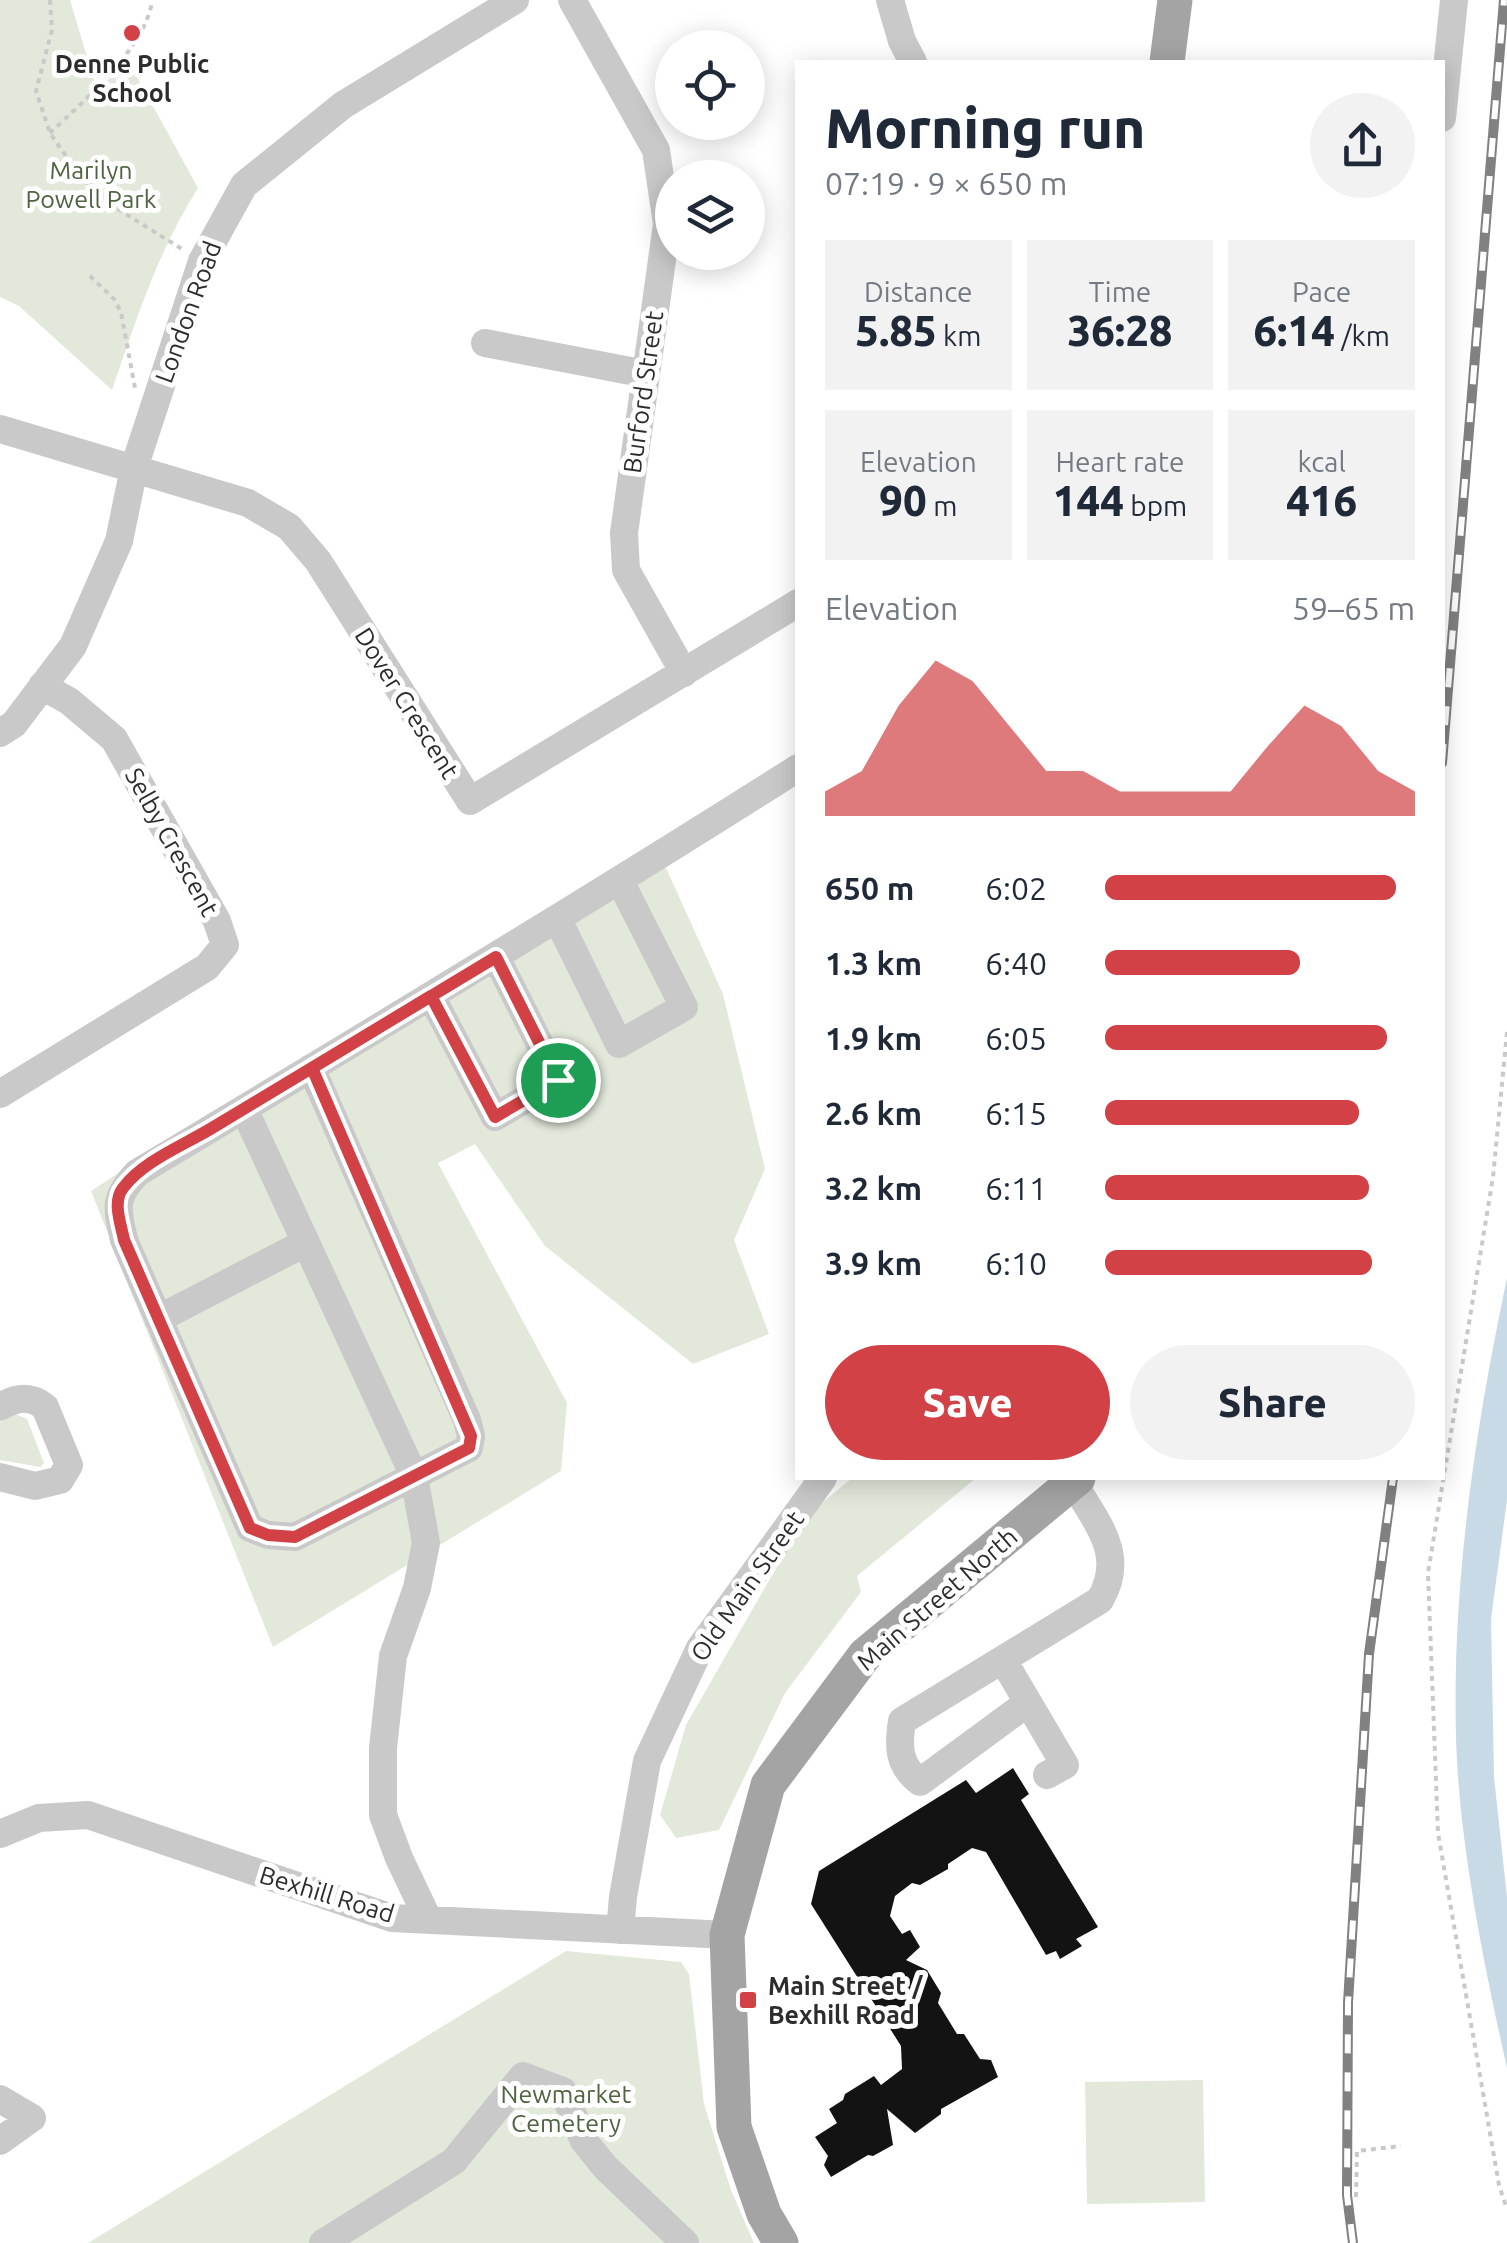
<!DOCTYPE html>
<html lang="en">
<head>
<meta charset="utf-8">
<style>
	:root { --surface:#fff; --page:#f2f2f3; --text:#1f2937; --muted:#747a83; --accent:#d14146 }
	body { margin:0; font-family:Ubuntu,sans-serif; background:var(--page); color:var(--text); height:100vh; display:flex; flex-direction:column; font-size:38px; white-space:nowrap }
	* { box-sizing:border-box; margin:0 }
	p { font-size:32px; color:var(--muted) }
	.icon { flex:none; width:55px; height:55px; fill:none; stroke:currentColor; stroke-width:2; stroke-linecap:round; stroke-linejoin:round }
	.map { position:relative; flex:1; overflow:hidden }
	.side { position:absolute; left:795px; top:60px; width:650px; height:1420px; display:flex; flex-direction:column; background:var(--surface); border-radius:0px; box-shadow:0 5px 25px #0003 }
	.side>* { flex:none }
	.controls { position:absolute; left:655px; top:30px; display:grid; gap:20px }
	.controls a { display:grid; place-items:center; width:110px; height:110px; border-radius:50%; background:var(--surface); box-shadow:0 5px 25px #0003; font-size:50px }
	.pin { position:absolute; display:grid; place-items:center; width:85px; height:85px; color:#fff; margin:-42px; border:5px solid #fff; border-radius:50%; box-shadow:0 2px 10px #0007 }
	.round { display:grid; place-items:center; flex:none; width:105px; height:105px; border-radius:52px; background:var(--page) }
	.head { display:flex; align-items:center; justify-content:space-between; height:170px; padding:0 30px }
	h1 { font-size:55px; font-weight:800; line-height:75px }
	.metrics { display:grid; grid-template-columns:repeat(3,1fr); gap:15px; height:170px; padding:10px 30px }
	.metrics div { display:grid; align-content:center; border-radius:0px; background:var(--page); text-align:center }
	.metrics b { font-size:42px; font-weight:800 }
	.metrics small { font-size:28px; font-weight:400 }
	.metrics p { font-size:28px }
	.chart { height:280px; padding:20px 30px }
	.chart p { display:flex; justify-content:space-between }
	.chart svg { width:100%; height:180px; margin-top:10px; fill:var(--accent); opacity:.7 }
	.action { display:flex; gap:20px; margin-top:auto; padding:20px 30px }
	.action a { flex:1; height:115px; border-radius:60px; background:var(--accent); color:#fff; font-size:40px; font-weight:800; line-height:115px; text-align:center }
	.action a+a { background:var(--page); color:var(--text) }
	ul { padding:0 30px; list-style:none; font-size:32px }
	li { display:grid; grid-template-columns:160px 120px 1fr; align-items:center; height:75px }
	li i { height:25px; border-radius:12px; background:var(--accent) }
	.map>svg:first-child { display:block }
</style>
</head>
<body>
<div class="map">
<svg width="1507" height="2243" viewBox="0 0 1507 2243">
	<rect width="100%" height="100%" fill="#fff"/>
	<!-- green -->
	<path fill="#e2e9db" d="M0 0H70L96 87 131 66 198 188C158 251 136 320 112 390L19 306 0 297Z
		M658 850 723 994 765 1169 734 1240 769 1334 693 1364 545 1246 475 1144 438 1163 567 1403 561 1471 273 1647 91 1191 213 1111Z
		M15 1414 27 1419 44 1463 40 1467 0 1460V1422Z
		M852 1478H976L857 1576 861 1592 785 1693 719 1830 676 1838 660 1815 686 1725 806 1516Z
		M566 1951 681 1962 689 1974 704 2104 731 2190 754 2243H88Z
		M1203 2080 1205 2202 1087 2204 1085 2082Z"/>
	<!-- water -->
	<path fill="#c9dae7" d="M1507 1278V1500L1491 1619 1494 1777 1507 1897V2068C1484 1965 1459 1843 1456 1738 1452 1582 1475 1430 1507 1278Z"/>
	<!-- building -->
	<path fill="#131313" d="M1013 1768 1029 1794 1021 1800 1098 1927 1076 1939 1082 1946 1060 1959 1056 1951 1046 1955 986 1852 972 1848 948 1864V1869L920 1885 912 1883 895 1896 890 1916 902 1934 910 1930 920 1947 906 1960 927 1970 941 1993 938 2003 957 2034H964L980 2059 991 2060 998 2077 941 2109V2114L915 2133 887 2109 893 2145 873 2156 868 2155 831 2177 824 2165 828 2156 815 2137 837 2123 829 2109 843 2100 845 2094 874 2076 881 2085 902 2069 901 2046 811 1904 819 1871 966 1780 976 1793Z"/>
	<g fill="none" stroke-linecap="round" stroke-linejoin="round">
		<!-- path -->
		<path stroke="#c9c9c9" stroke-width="4" stroke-dasharray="5 5" stroke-linecap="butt" d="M50 0 52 30 36 91 50 133 81 178 121 211 182 249
			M50 133C84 101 144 49 152 2
			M90 276 114 299 121 312 135 388
			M1507 1032 1493 1177 1428 1573 1438 1833 1499 2185 1507 2209
			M1356 2197 1357 2151 1401 2146"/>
		<!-- minor -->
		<path stroke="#c9c9c9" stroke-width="28" d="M572 0 656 150 667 224 624 533 626 570 684 673
			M890 0 902 41 913 62
			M1442 118 1454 0
			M485 343 646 374
			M0 429 248 503 289 527 318 561 470 801 798 603
			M0 733 14 724 73 646 119 541 134 468 202 261 244 185 343 105 515 0
			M558 920 619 1044 684 1007 620 881
			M431 996 495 1117 558 1080 496 957
			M311 1068 467 1420 471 1436 469 1448 295 1537 268 1535 250 1528 124 1240C117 1207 113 1199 137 1173 359 1040 579 907 798 768
			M0 1094 207 967 225 945 217 921 114 739 69 701 42 686
			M244 1109 414 1476 426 1543 417 1588 393 1656 383 1748V1815L399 1858 428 1919
			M158 1319 305 1243
			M0 1407C16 1397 30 1395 45 1407L69 1465 60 1480 35 1486 0 1477
			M1003 1660 1065 1765 1047 1775
			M1026 1704 920 1782C898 1765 898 1747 902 1721L1100 1600C1127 1554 1096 1523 1073 1482
			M0 1834 39 1818 88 1815 392 1918 727 1935
			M620 1930 623 1897 647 1761 700 1648 823 1478
			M0 2099 32 2118 0 2141
			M323 2243 454 2161 523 2076 563 2091 584 2141 606 2168 685 2243"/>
		<!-- major -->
		<path stroke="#a4a4a4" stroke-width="35" d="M1167 62 1175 0
			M781 2243 764 2214 734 2127 727 1935 768 1785 865 1655 1078 1478"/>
		<defs>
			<path id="rail" d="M1442 763 1504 0
				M1353 2243 1347 2195 1348 2003 1369 1654 1393 1478"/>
		</defs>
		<!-- rail casing -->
		<use href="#rail" stroke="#818181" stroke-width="10"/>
		<!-- rail -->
		<use href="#rail" stroke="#fff" stroke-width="6" stroke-dasharray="19" stroke-linecap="butt"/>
	</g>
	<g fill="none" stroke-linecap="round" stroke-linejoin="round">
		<defs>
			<path id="route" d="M558 1080 495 1117 431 996C358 1040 285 1084 212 1128 184 1145 143 1161 123 1188 112 1202 121 1224 124 1240L250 1528 268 1535 295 1537 469 1448 471 1436 312 1068 496 957 558 1080"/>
		</defs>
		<!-- route casing -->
		<use href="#route" stroke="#fff" stroke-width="20"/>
		<!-- route -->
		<use href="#route" stroke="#d14146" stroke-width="12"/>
	</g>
	<!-- markers -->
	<g fill="#d14146" stroke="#fff" stroke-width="4">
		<circle cx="132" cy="33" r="10"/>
		<rect x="738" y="1990" width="20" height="20" rx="5"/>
	</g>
	<g text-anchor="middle" stroke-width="10" stroke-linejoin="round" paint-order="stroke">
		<!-- poi labels -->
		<g font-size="25" font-weight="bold" fill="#2c2c2c" stroke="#fff">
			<text x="132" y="73">Denne Public<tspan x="132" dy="29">School</tspan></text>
			<text x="768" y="1995" text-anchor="start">Main Street /<tspan x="768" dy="29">Bexhill Road</tspan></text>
		</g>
		<!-- park labels -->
		<g font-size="25" fill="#4e633f" stroke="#fff">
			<text x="91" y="179">Marilyn<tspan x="91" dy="29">Powell Park</tspan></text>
			<text x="566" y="2103">Newmarket<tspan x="566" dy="29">Cemetery</tspan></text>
		</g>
		<!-- street labels -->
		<g font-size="25" fill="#2c2c2c" stroke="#fff">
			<text transform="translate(188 312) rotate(-70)" y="9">London Road</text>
			<text transform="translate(643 392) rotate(-82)" y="9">Burford Street</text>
			<text transform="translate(407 703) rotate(58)" y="9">Dover Crescent</text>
			<text transform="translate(172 842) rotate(61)" y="9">Selby Crescent</text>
			<text transform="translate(747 1586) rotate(-55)" y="9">Old Main Street</text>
			<text transform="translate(937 1599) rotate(-41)" y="9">Main Street North</text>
			<text transform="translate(327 1894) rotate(17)" y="9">Bexhill Road</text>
		</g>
	</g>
</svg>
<div class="controls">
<a><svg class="icon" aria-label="locate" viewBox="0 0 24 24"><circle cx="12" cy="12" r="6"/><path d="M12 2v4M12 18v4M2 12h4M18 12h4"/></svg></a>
<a><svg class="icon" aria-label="layers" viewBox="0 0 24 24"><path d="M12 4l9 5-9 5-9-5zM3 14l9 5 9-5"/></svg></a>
</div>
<div class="pin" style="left:558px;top:1080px;background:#1e9e55"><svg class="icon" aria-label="arrive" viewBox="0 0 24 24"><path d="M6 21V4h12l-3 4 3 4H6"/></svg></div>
<section class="side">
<div class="head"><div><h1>Morning run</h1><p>07:19 · 9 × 650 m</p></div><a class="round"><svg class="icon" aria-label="share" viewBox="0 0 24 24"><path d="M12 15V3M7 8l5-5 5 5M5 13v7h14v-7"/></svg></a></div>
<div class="metrics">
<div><p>Distance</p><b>5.85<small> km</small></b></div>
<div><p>Time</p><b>36:28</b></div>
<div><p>Pace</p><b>6:14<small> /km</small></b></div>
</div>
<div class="metrics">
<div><p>Elevation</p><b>90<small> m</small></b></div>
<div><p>Heart rate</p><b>144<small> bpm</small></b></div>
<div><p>kcal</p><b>416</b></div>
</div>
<div class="chart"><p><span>Elevation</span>59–65 m</p>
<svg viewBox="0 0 160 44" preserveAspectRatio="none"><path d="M0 44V38L10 33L20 17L30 6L40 11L50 22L60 33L70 33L80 38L90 38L100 38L110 38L120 27L130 17L140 22L150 33L160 38V44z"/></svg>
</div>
<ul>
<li><b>650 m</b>6:02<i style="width:94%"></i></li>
<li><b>1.3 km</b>6:40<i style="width:63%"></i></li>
<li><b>1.9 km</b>6:05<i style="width:91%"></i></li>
<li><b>2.6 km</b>6:15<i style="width:82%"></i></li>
<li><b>3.2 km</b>6:11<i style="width:85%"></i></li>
<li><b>3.9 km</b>6:10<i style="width:86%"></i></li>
</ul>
<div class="action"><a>Save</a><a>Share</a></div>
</section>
</div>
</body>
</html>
